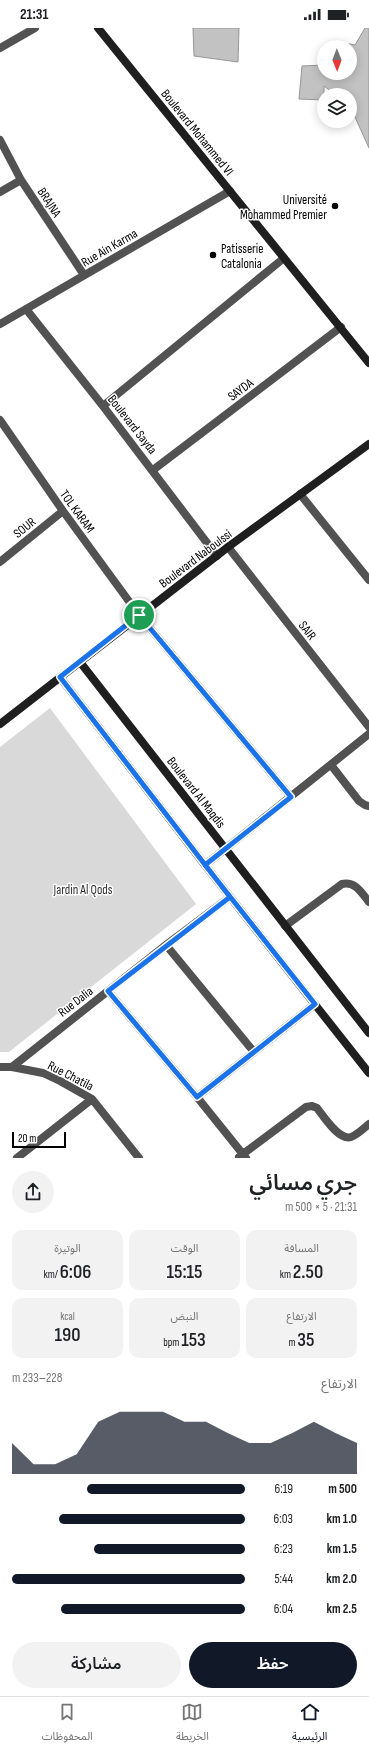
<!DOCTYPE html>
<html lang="ar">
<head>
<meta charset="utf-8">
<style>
	:root { --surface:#fff; --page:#f2f2f2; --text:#202124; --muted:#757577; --line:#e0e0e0; --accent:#111827 }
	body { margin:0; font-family:"Sofia Sans Condensed","Noto Sans Arabic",sans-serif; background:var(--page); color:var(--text); direction:rtl; height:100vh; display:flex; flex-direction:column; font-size:15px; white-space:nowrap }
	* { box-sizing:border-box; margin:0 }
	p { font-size:13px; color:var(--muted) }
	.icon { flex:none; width:22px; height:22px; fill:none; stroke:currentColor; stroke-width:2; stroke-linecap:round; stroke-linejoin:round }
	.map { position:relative; height:1130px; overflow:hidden; direction:ltr }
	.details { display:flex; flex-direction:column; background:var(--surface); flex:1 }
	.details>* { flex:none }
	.needle { width:26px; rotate:179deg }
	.buttons { position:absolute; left:317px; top:12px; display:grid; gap:8px }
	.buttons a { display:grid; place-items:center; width:40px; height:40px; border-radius:50%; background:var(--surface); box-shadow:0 2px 10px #0003; font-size:20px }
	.scale { position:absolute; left:12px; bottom:10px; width:54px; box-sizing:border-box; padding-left:4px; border:2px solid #000; border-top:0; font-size:11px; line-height:14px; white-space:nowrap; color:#000; -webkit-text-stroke:3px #fff; paint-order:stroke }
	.pin { position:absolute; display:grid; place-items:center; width:34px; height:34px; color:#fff; margin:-17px; border:2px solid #fff; border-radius:50%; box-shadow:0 1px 4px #0007 }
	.round { display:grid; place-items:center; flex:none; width:42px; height:42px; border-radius:21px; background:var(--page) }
	.head { display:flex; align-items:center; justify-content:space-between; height:68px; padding:0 12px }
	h1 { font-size:22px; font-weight:600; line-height:30px }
	.stats { display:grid; grid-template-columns:repeat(3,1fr); gap:6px; height:68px; padding:4px 12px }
	.stats div { display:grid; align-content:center; border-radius:10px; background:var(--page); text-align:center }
	.stats b { font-size:20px; font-weight:600 }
	.stats small { font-size:11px; font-weight:400 }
	.stats p { font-size:11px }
	.chart { height:112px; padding:8px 12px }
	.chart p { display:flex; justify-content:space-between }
	.chart svg { width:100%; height:72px; margin-top:4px; fill:var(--accent); opacity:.7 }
	.button { display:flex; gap:8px; margin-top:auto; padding:8px 12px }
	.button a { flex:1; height:46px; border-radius:24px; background:var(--accent); color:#fff; font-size:16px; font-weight:600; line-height:46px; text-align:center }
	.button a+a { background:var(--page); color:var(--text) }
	ul { padding:0 12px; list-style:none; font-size:13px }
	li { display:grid; grid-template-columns:64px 48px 1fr; align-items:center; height:30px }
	li i { height:10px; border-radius:5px; background:var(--accent) }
	.status { display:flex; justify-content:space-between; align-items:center; height:28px; padding:0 20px; background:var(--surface); direction:ltr }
	.status svg { height:11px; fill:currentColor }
	.dock { display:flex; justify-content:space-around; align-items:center; height:56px; border-top:1px solid var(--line); background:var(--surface); font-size:11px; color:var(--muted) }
	.dock a { display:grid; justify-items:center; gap:2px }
	.dock .selected { color:var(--accent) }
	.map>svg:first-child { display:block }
</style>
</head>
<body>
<div class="status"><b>21:31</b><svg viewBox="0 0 49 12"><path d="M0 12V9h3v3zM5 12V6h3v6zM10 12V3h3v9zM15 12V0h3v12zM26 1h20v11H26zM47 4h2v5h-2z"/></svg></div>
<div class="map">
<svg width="369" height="1130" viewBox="0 0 369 1130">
	<rect width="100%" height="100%" fill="#fff"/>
	<!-- green -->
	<path fill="#d9d9d9" d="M50 680 196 876 9 1024H0V719Z"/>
	<!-- building -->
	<path fill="#c2c2c2" stroke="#969696" d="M193 0H239L238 34 194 28Z
		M365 0H369V120L350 78V67H336L324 58V72L299 71 302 38 324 37V45H350V19H332L334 13 355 17Z"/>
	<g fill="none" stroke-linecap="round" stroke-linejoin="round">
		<!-- street -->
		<path stroke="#525252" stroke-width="8" d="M0 20 35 0
			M0 112 21 152 84 247
			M0 164 21 152
			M26 281 103 378 217 528
			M0 296 230 163
			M103 378 284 230
			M0 392 63 483 139 587 291 769
			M153 442 341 299
			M300 466 369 552
			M228 519 369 699
			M0 534 63 483
			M331 737 359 773 365 777 369 778
			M205 837 369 706
			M285 898 342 856C355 853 361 864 369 874
			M166 917 254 1024
			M108 963 197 1069 246 1130
			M0 1039H12L43 1045 60 1053 92 1071 139 1130
			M12 1039 166 917 230 869
			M197 1069 315 976
			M239 1129 306 1079 312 1078 317 1080C324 1089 339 1113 351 1109 357 1107 364 1100 369 1096
			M17 1130 92 1071"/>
		<!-- secondary -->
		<path stroke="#1f1f1f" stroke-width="8" d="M98 0 369 335
			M80 634 369 1005
			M60 649 205 837 369 1045
			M0 696 228 519 369 416"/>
	</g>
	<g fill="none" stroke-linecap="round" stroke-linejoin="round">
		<defs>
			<path id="route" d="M139 587 60 649 230 869 108 963 197 1069 315 976 205 837 291 769 139 587"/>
		</defs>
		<!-- route casing -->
		<use href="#route" stroke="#fff" stroke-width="8"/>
		<!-- route -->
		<use href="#route" stroke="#1a73e8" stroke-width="5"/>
	</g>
	<!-- markers -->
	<g fill="#000" stroke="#fff" stroke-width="1.5">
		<circle cx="335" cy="178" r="4"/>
		<circle cx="213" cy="227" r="4"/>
	</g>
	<g text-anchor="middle" stroke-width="3" stroke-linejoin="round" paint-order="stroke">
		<!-- street labels -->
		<g font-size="13" fill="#000" stroke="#fff">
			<text transform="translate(198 104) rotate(51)" y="5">Boulevard Mohammed VI</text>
			<text transform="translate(50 174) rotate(57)" y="5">BRAJNA</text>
			<text transform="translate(109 219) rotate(-30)" y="5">Rue Ain Karma</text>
			<text transform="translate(240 361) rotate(-37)" y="5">SAYDA</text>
			<text transform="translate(133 396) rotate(52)" y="5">Boulevard Sayda</text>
			<text transform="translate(78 483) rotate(54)" y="5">TOL KARAM</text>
			<text transform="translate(24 499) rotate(-39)" y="5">SOUR</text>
			<text transform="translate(195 530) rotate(-37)" y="5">Boulevard Naboulssi</text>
			<text transform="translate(308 602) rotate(52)" y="5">SAIR</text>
			<text transform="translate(197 764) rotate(52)" y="5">Boulevard Al Maqdis</text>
			<text transform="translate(75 973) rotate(-38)" y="5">Rue Dalia</text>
			<text transform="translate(71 1047) rotate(27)" y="5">Rue Chatila</text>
		</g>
		<!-- poi labels -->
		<g font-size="13" fill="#000" stroke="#fff" text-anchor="end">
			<text x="327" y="176">Université<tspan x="327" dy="15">Mohammed Premier</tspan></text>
			<text x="221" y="225" text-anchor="start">Patisserie<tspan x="221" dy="15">Catalonia</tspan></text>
		</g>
		<!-- park labels -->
		<g font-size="13" fill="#303030" stroke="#fff">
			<text x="83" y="866">Jardin Al Qods</text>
		</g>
	</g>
</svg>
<div class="buttons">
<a><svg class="needle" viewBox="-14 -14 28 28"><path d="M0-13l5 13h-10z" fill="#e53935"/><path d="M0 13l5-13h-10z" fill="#757577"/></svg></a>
<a><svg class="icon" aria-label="layers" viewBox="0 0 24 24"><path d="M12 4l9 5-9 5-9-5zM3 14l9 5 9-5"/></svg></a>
</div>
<div class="scale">20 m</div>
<div class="pin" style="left:139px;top:587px;background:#1e9e55"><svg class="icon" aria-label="arrive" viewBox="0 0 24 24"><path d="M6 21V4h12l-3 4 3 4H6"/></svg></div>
</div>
<section class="details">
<div class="head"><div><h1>جري مسائي</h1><p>21:31 · 5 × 500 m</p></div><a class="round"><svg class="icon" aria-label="share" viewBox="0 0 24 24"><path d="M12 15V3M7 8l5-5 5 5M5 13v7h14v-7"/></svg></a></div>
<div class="stats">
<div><p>المسافة</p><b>2.50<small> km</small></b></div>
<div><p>الوقت</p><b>15:15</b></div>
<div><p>الوتيرة</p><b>6:06<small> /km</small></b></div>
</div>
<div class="stats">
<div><p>الارتفاع</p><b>35<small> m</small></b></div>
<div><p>النبض</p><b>153<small> bpm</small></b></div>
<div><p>kcal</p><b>190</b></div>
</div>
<div class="chart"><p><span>الارتفاع</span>228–233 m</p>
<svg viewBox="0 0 160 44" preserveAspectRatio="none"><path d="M0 44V25L10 38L20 38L30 32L40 12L50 6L60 6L70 6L80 12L90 12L100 19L110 25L120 25L130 19L140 12L150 19L160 25V44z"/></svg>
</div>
<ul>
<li><b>500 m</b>6:19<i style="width:68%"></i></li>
<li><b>1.0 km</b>6:03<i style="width:80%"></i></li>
<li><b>1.5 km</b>6:23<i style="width:65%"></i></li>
<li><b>2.0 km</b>5:44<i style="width:100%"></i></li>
<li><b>2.5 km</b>6:04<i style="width:79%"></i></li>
</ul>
<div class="button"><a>حفظ</a><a>مشاركة</a></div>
</section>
<nav class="dock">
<a class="selected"><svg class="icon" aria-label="home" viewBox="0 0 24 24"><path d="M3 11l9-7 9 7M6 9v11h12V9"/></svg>الرئيسية</a>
<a><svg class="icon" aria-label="map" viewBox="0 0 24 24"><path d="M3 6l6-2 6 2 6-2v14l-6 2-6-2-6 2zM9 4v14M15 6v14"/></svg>الخريطة</a>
<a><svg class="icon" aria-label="saved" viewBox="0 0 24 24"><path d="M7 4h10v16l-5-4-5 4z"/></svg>المحفوظات</a>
</nav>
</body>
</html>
